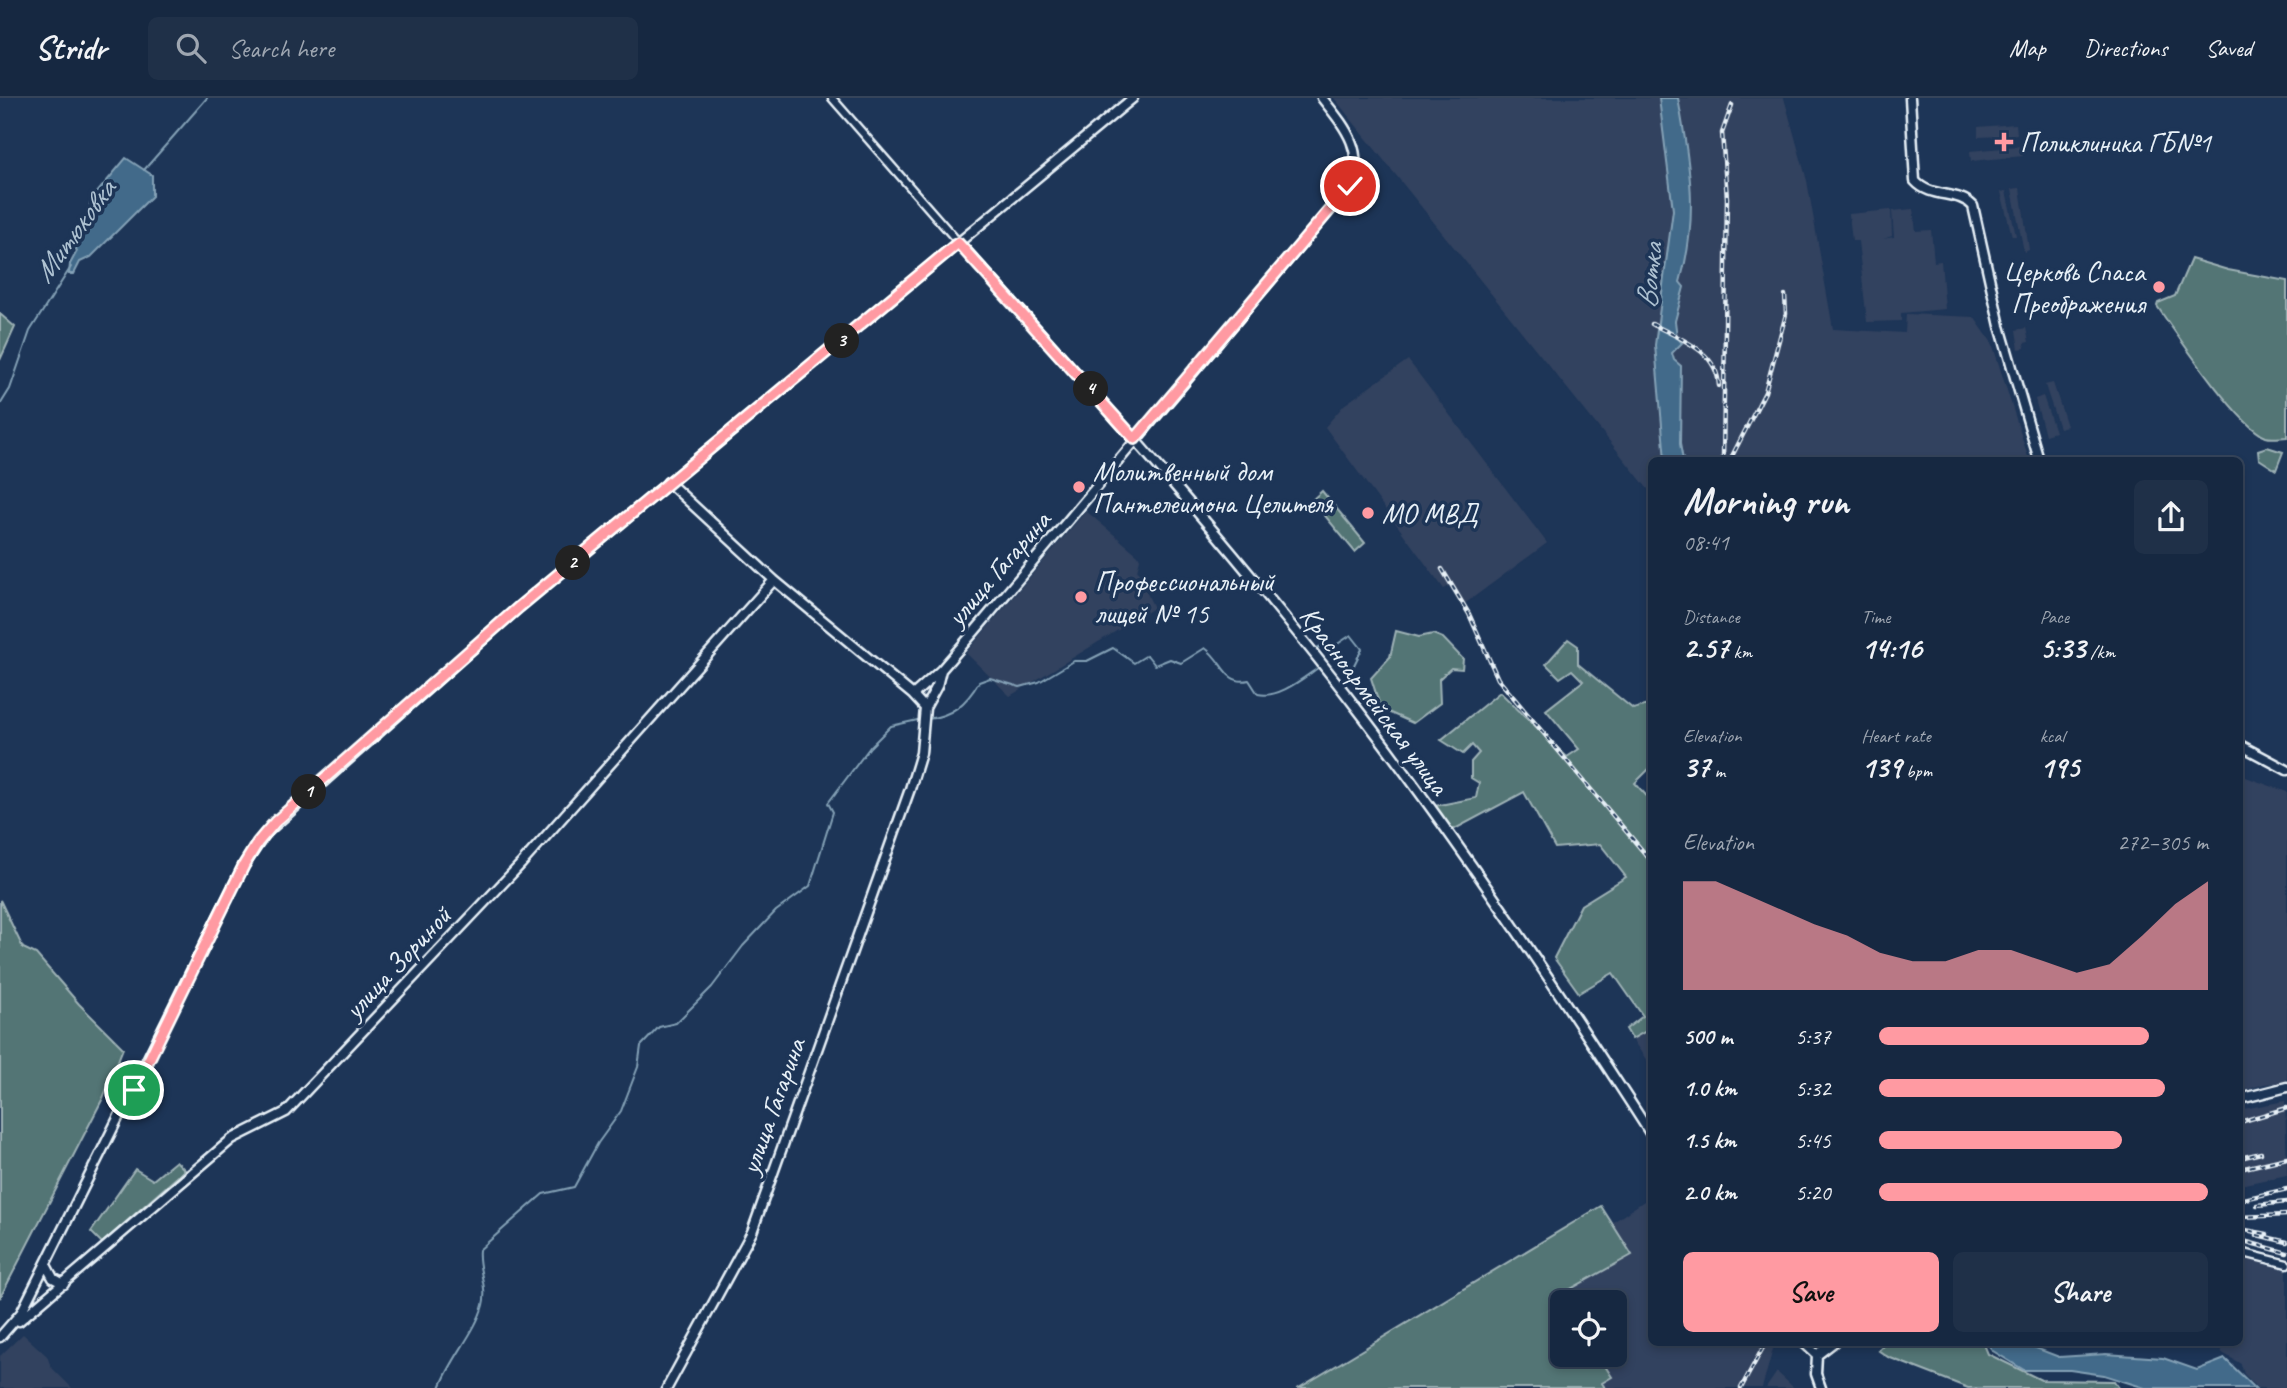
<!DOCTYPE html>
<html lang="en">
<head>
<meta charset="utf-8">
<style>
	:root { --surface:#162841; --page:#1f3048; --text:#f1f3f6; --muted:#9ea6b1; --line:#35445a; --accent:#ff9aa2 }
	body { margin:0; font-family:Caveat,sans-serif; background:var(--page); color:var(--text); height:100vh; display:flex; flex-direction:column; font-size:26px; white-space:nowrap }
	* { box-sizing:border-box; margin:0 }
	p { font-size:23px; color:var(--muted) }
	.icon { flex:none; width:38px; height:38px; fill:none; stroke:currentColor; stroke-width:2; stroke-linecap:round; stroke-linejoin:round }
	.map { position:relative; flex:1; overflow:hidden }
	.side { position:absolute; left:1648px; top:359px; width:595px; height:889px; display:flex; flex-direction:column; background:var(--surface); border-radius:10px; box-shadow:0 4px 10px #0003,0 0 0 2px var(--line) }
	.side>* { flex:none }
	.fabs { position:absolute; left:1550px; top:1192px; display:grid; gap:14px }
	.fabs a { display:grid; place-items:center; width:77px; height:77px; border-radius:10px; background:var(--surface); box-shadow:0 4px 10px #0003,0 0 0 2px var(--line); font-size:35px }
	.pin { position:absolute; display:grid; place-items:center; width:60px; height:60px; color:#fff; margin:-30px; border:4px solid #fff; border-radius:50%; box-shadow:0 2px 7px #0007 }
	.km { position:absolute; width:35px; height:35px; margin:-18px; border-radius:50%; background:#222; color:#fff; font-size:19px; line-height:35px; text-align:center }
	.round { display:grid; place-items:center; flex:none; width:74px; height:74px; border-radius:10px; background:var(--page) }
	.overview { display:flex; align-items:center; justify-content:space-between; height:119px; padding:0 35px }
	h1 { font-size:38px; font-weight:600; line-height:52px }
	.metrics { display:grid; grid-template-columns:repeat(3,1fr); gap:10px; height:119px; padding:7px 35px }
	.metrics div { display:grid; align-content:center }
	.metrics b { font-size:30px; font-weight:600 }
	.metrics small { font-size:19px; font-weight:400 }
	.metrics p { font-size:19px }
	.chart { height:196px; padding:14px 35px }
	.chart p { display:flex; justify-content:space-between }
	.chart svg { width:100%; height:126px; margin-top:7px; fill:var(--accent); opacity:.7 }
	.action { display:flex; gap:14px; margin-top:auto; padding:14px 35px }
	.action a { flex:1; height:80px; border-radius:10px; background:var(--accent); color:#111; font-size:28px; font-weight:600; line-height:80px; text-align:center }
	.action a+a { background:var(--page); color:var(--text) }
	ul { padding:0 35px; list-style:none; font-size:23px }
	li { display:grid; grid-template-columns:112px 84px 1fr; align-items:center; height:52px }
	li i { height:18px; border-radius:9px; background:var(--accent) }
	header { display:flex; align-items:center; gap:42px; box-sizing:border-box; height:98px; padding:0 35px; background:var(--surface); border-bottom:2px solid var(--line) }
	header strong { font-size:33px }
	nav { display:flex; gap:38px; margin-inline-start:auto; font-size:24px }
	.search { width:490px; height:63px; background:var(--page); display:flex; align-items:center; gap:18px; box-sizing:border-box; padding:0 24px; border-radius:10px; color:var(--muted); font-size:26px }
	.map>svg:first-child { display:block }
</style>
</head>
<body>
<header>
<strong>Stridr</strong>
<div class="search"><svg class="icon" aria-label="search" viewBox="0 0 24 24"><circle cx="10" cy="10" r="6"/><path d="M15 15l6 6"/></svg>Search here</div>
<nav><a>Map</a><a>Directions</a><a>Saved</a></nav>
</header>
<div class="map">
<svg width="2287" height="1290" viewBox="0 0 2287 1290">
	<rect width="100%" height="100%" fill="#1d3557"/>
	<filter id="ink" filterUnits="userSpaceOnUse"><feTurbulence type="fractalNoise" baseFrequency=".0143" numOctaves="2"/><feDisplacementMap in="SourceGraphic" scale="14" xChannelSelector="R" yChannelSelector="G"/><feConvolveMatrix kernelMatrix="1 2 1 2 8 2 1 2 1" color-interpolation-filters="sRGB"/></filter>
	<g filter="url(#ink)">
		<!-- built -->
		<path fill="#33425f" d="M1334 0H1784L1807 83 1833 231 1905 235 1906 216 1974 219 1992 245 2029 362H1652V396Z
			M2016 26 2017 36 2005 37 2006 49 2022 48 2023 58 1971 63 1970 53 2003 50 2002 38 1978 39V29Z
			M2020 90 2029 152 2024 154 2012 91Z
			M2006 93 2016 138H2012L2001 94Z
			M1913 111 1916 133 1931 132 1934 164 1941 163 1945 211 1901 215V223L1867 224 1858 143H1852L1849 116 1891 112 1892 138 1883 141 1894 139 1892 113Z
			M2026 230 2029 244 2024 245 2025 250 2019 251 2016 232Z
			M1408 262 1547 445 1463 507 1449 488 1444 491 1325 329 1344 307Z
			M2053 285 2067 328 2059 330 2045 287Z
			M2043 298 2055 334 2045 337 2035 301Z
			M1086 413 1138 457 1140 461 1137 472 1148 486 1144 489 1154 510 1010 598 966 555Z
			M2240 677 2287 694V984L2264 986 2240 994Z
			M1652 930V970L1632 941Z
			M2285 1003 2287 1077 2240 1087V1015L2244 1011Z
			M1644 1103 1652 1105V1244H1775L1762 1290H1605L1602 1286 1611 1279 1598 1257 1615 1256V1204H1564L1560 1197 1631 1157 1612 1125Z
			M2240 1159 2287 1172V1290H2258L2244 1276 2241 1266 2221 1254 2222 1250 2147 1244H2240Z
			M23 1236 47 1258 51 1269 72 1290H0V1258Z
			M1777 1274 1794 1290H1766Z"/>
		<!-- green -->
		<path fill="#537474" stroke="#9eb2b6" stroke-width="2" d="M2191 161 2228 172 2287 183V339C2281 339 2272 341 2266 339 2238 328 2175 234 2157 208L2158 205 2175 198Z
			M0 216 15 229 0 262Z
			M2267 349 2283 354 2276 372 2259 361 2258 352Z
			M1322 393 1365 445 1355 454 1312 402Z
			M1396 533 1419 539 1433 536 1443 540 1463 561 1462 571 1451 570 1439 581 1440 605 1413 625 1381 611 1371 580 1390 559Z
			M1568 541 1578 548V566L1633 611 1652 606V668L1635 685 1652 704V930L1632 941 1626 931 1643 918 1613 875 1579 895 1554 860 1581 807 1626 779 1600 746 1555 750 1524 694 1453 732 1435 708 1476 700 1479 685 1471 680V664L1479 655 1472 647 1463 656 1441 642 1500 594 1567 659 1579 651 1546 612 1583 583 1572 572 1560 580 1546 566Z
			M0 802 23 850 36 856 79 906 123 950 103 1000 0 1200Z
			M176 1063 185 1072 102 1145 91 1134 135 1071 153 1082Z
			M1601 1108 1632 1157 1560 1197 1564 1204 1563 1256 1598 1257 1612 1279 1602 1285 1605 1290H1299Z
			M1886 1244H1983L1988 1256 2041 1282 2114 1283 2119 1290H1968L1888 1259 1878 1252Z"/>
		<!-- water -->
		<path fill="#426b8a" stroke="#84a1b6" stroke-width="2" d="M1659 0H1678C1690 66 1699 121 1680 184L1684 189 1675 223 1677 239 1682 245 1672 255 1674 262 1681 268 1680 346 1683 362H1665L1655 247 1673 112Z
			M126 60 152 77V98L91 159 80 164 74 176H69L70 166 77 153 74 147 90 111V103Z
			M1986 1244H2020L2059 1259 2106 1256 2163 1260 2197 1272 2225 1261 2255 1290H2145L2104 1277 2070 1272H2024L1993 1253Z"/>
		<g fill="none" stroke-linecap="round" stroke-linejoin="round">
			<!-- stream -->
			<path stroke="#84a1b6" stroke-width="2" d="M144 72 207 0
				M0 307 10 291 30 233 71 169
				M1315 551 1327 545 1333 549 1351 537 1362 551 1352 571 1358 589
				M927 621C952 618 966 606 979 584L990 580 1020 589 1039 584 1074 563H1087L1113 550 1134 565 1147 557 1155 567 1170 561 1181 565 1205 550C1223 562 1225 588 1249 582L1258 596C1278 601 1302 581 1318 570L1317 564
				M440 1290C451 1260 476 1234 483 1207 488 1188 477 1171 479 1152L543 1096 574 1089 598 1045 621 1013 638 969 641 948 659 929 676 925 712 889 743 848 776 813 810 788 833 714 828 705 870 649 891 628 922 621"/>
			<defs>
				<path id="minor" d="M832 0 959 145
					M2240 1154 2287 1166"/>
				<path id="major" d="M1910 0 1915 83C1931 101 1958 92 1973 108L2000 228 2039 362
					M959 145C1099 299 1238 455 1365 621 1467 755 1561 896 1652 1038
					M668 384 774 482 913 597
					M941 572 937 588 925 610 913 597 941 572 974 534 1350 88C1366 52 1344 28 1322 0
					M2240 647 2287 672
					M2240 1001 2287 989
					M46 1167 53 1180 64 1186
					M19 1223 232 1041 286 1014 521 766 774 482
					M0 1239 21 1215 244 767 265 736 519 509 1133 0
					M1803 1244 1817 1257
					M1817 1257 1816 1276 1821 1290
					M1817 1257 1834 1244
					M667 1290 752 1134 910 691 921 655 925 610"/>
			</defs>
			<!-- minor casing -->
			<use href="#minor" stroke="#e8f1f8" stroke-width="11"/>
			<!-- major casing -->
			<use href="#major" stroke="#e8f1f8" stroke-width="13"/>
			<!-- minor -->
			<use href="#minor" stroke="#1d3557" stroke-width="6"/>
			<!-- major -->
			<use href="#major" stroke="#1d3557" stroke-width="8"/>
			<defs>
				<path id="rail" d="M1652 226C1680 241 1717 252 1719 288
					M1723 362 1727 100 1722 35 1732 7
					M1730 362 1765 294 1786 216 1785 197
					M1442 471 1469 516 1498 581 1652 764
					M2240 1024 2287 1010
					M2240 1060 2261 1055
					M2240 1071 2287 1060
					M2240 1102 2287 1091
					M2257 1107 2287 1104
					M2240 1119 2287 1117
					M2240 1131 2267 1136
					M2257 1137 2287 1144
					M2240 1142 2287 1155
					M1741 1290 1766 1244"/>
			</defs>
			<!-- rail casing -->
			<use href="#rail" stroke="#e8f1f8" stroke-width="4.5"/>
			<!-- rail -->
			<use href="#rail" stroke="#1d3557" stroke-width="2" stroke-dasharray="5" stroke-linecap="butt"/>
		</g>
	</g>
	<g fill="none" stroke-linecap="round" stroke-linejoin="round" filter="url(#ink)">
		<defs>
			<path id="route" d="M134 992 244 767 258 744 275 724 519 509 958 145 1135 341 1350 88"/>
		</defs>
		<!-- route casing -->
		<use href="#route" stroke="#fff" stroke-width="14"/>
		<!-- route -->
		<use href="#route" stroke="#ff9aa2" stroke-width="9"/>
	</g>
	<!-- markers -->
	<g fill="#ff9aa2" stroke="#1d3557" stroke-width="2.5">
		<path d="M2000.5 33.5h7v7h7v7h-7v7h-7v-7h-7v-7h7z"/>
		<circle cx="2159" cy="189" r="7"/>
		<circle cx="1079" cy="389" r="7"/>
		<circle cx="1368" cy="415" r="7"/>
		<circle cx="1081" cy="499" r="7"/>
	</g>
	<g text-anchor="middle" stroke-width="7" stroke-linejoin="round" paint-order="stroke">
		<!-- poi labels -->
		<g font-size="28" fill="#e8f1f8" stroke="#1d3557" text-anchor="start">
			<text x="2020" y="54">Поликлиника ГБ№1</text>
			<text x="2145" y="183" text-anchor="end">Церковь Спаса<tspan x="2145" dy="32">Преображения</tspan></text>
			<text x="1093" y="383">Молитвенный дом<tspan x="1093" dy="32">Пантелеимона Целителя</tspan></text>
			<text x="1382" y="425">МО МВД</text>
			<text x="1095" y="493">Профессиональный<tspan x="1095" dy="32">лицей № 15</tspan></text>
		</g>
		<!-- street labels -->
		<g font-size="28" fill="#e8f1f8" stroke="#1d3557">
			<text transform="translate(998 470) rotate(-49)" y="10">улица Гагарина</text>
			<text transform="translate(1375 602) rotate(53)" y="10">Красноармейская улица</text>
			<text transform="translate(397 864) rotate(-47)" y="10">улица Зориной</text>
			<text transform="translate(772 1008) rotate(-70)" y="10">улица Гагарина</text>
		</g>
		<!-- water labels -->
		<g font-size="30" font-style="italic" fill="#aec2d2" stroke="#1d3557">
			<text transform="translate(74 133) rotate(-54)" y="10">Митюковка</text>
			<text transform="translate(1649 178) rotate(-84)" y="10">Вотка</text>
		</g>
	</g>
</svg>
<div class="fabs">
<a><svg class="icon" aria-label="locate" viewBox="0 0 24 24"><circle cx="12" cy="12" r="6"/><path d="M12 2v4M12 18v4M2 12h4M18 12h4"/></svg></a>
</div>
<div class="pin" style="left:134px;top:992px;background:#1e9e55"><svg class="icon" aria-label="arrive" viewBox="0 0 24 24"><path d="M6 21V4h12l-3 4 3 4H6"/></svg></div>
<div class="pin" style="left:1350px;top:88px;background:#d93025"><svg class="icon" aria-label="check" viewBox="0 0 24 24"><path d="M5 12l5 5 9-10"/></svg></div>
<b class="km" style="left:309px;top:694px">1</b>
<b class="km" style="left:573px;top:465px">2</b>
<b class="km" style="left:842px;top:243px">3</b>
<b class="km" style="left:1091px;top:291px">4</b>
<section class="side">
<div class="overview"><div><h1>Morning run</h1><p>08:41</p></div><a class="round"><svg class="icon" aria-label="share" viewBox="0 0 24 24"><path d="M12 15V3M7 8l5-5 5 5M5 13v7h14v-7"/></svg></a></div>
<div class="metrics">
<div><p>Distance</p><b>2.57<small> km</small></b></div>
<div><p>Time</p><b>14:16</b></div>
<div><p>Pace</p><b>5:33<small> /km</small></b></div>
</div>
<div class="metrics">
<div><p>Elevation</p><b>37<small> m</small></b></div>
<div><p>Heart rate</p><b>139<small> bpm</small></b></div>
<div><p>kcal</p><b>195</b></div>
</div>
<div class="chart"><p><span>Elevation</span>272–305 m</p>
<svg viewBox="0 0 160 44" preserveAspectRatio="none"><path d="M0 44V6L10 6L20 11L30 16L40 21L50 25L60 31L70 34L80 34L90 30L100 30L110 34L120 38L130 35L140 25L150 14L160 6V44z"/></svg>
</div>
<ul>
<li><b>500 m</b>5:37<i style="width:82%"></i></li>
<li><b>1.0 km</b>5:32<i style="width:87%"></i></li>
<li><b>1.5 km</b>5:45<i style="width:74%"></i></li>
<li><b>2.0 km</b>5:20<i style="width:100%"></i></li>
</ul>
<div class="action"><a>Save</a><a>Share</a></div>
</section>
</div>
</body>
</html>
